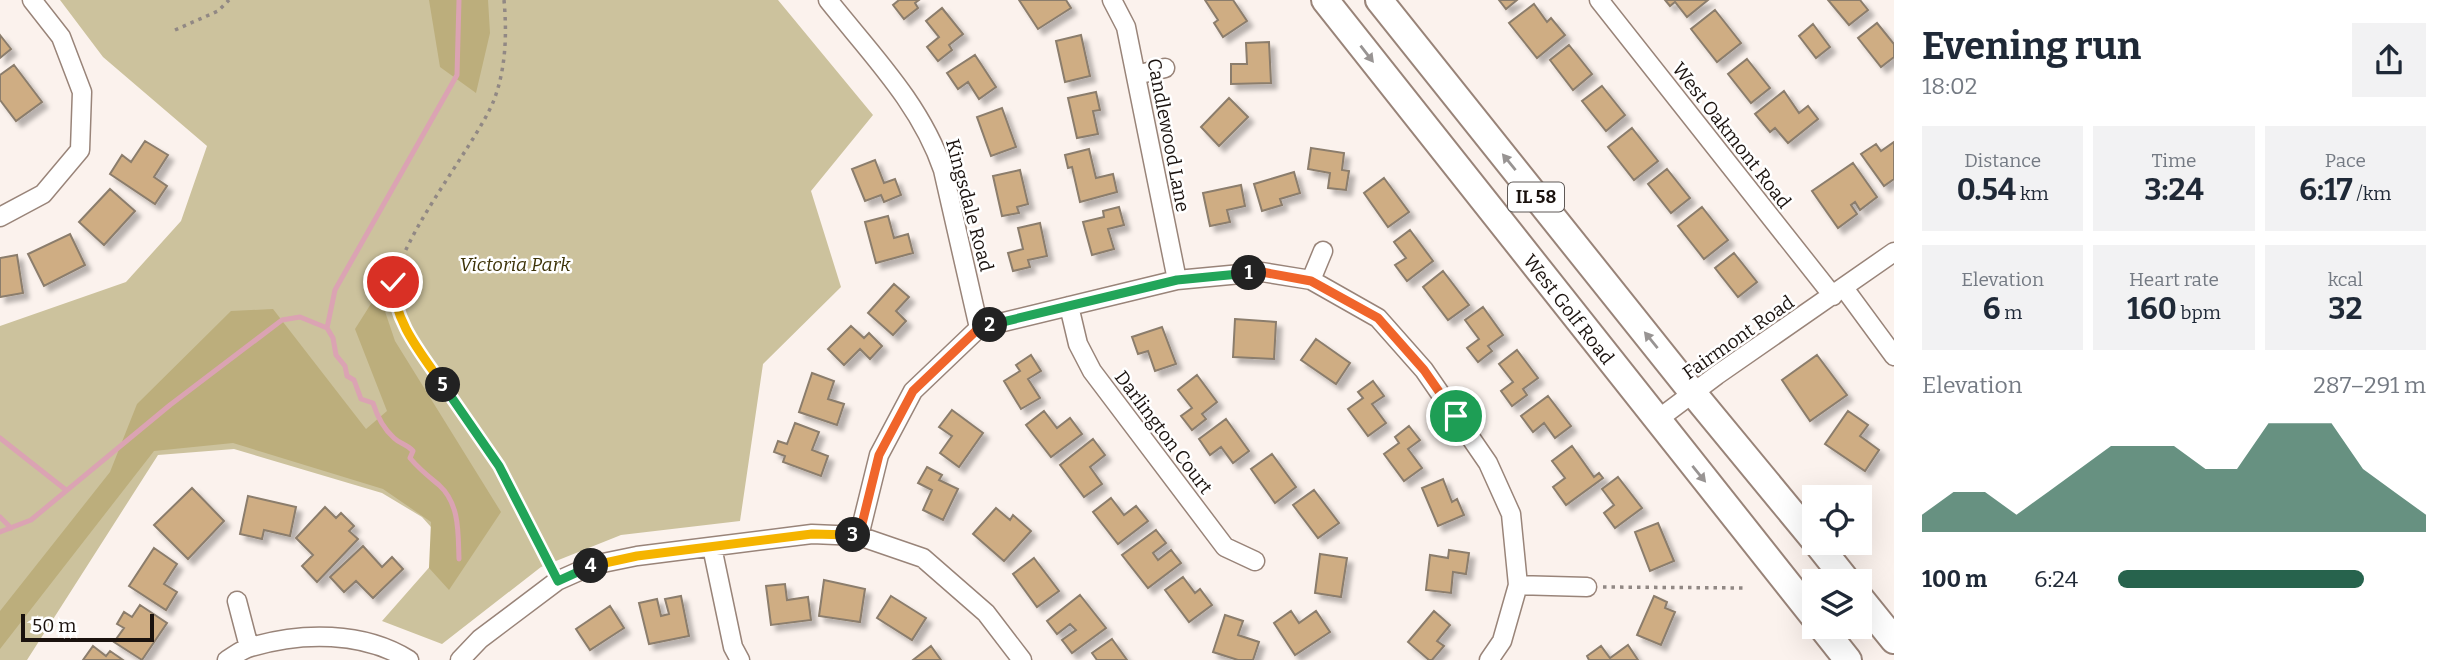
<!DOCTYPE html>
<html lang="en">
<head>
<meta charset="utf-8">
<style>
	:root { --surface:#fff; --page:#f2f2f3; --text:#1f2937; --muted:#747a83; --accent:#27634d }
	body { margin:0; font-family:Bitter,serif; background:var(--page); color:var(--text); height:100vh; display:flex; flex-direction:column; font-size:26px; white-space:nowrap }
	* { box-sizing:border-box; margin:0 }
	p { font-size:23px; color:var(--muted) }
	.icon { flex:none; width:38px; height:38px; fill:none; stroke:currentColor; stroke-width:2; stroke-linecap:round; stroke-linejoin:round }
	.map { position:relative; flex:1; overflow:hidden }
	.details { display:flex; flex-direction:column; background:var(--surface); width:560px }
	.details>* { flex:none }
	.tools { position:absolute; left:1802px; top:485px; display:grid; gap:14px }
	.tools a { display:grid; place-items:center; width:70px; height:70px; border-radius:0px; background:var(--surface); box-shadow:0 7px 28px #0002; font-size:35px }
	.scale { position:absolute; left:21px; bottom:18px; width:133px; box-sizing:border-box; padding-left:7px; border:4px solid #1a120e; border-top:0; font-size:19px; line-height:24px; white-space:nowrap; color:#1a120e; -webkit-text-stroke:5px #fff; paint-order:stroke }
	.pin { position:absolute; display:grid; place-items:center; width:60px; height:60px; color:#fff; margin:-30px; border:4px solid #fff; border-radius:50%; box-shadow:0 2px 7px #0007 }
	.km { position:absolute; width:35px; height:35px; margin:-18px; border-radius:50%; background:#222; color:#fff; font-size:19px; line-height:35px; text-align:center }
	.round { display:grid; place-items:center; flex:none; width:74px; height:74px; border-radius:0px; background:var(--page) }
	.head { display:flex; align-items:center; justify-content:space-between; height:119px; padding:0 28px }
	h1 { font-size:38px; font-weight:700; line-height:52px }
	.metrics { display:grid; grid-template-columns:repeat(3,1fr); gap:10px; height:119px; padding:7px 28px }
	.metrics div { display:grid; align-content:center; border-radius:0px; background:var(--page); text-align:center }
	.metrics b { font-size:30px; font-weight:700 }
	.metrics small { font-size:19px; font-weight:400 }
	.metrics p { font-size:19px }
	.chart { height:196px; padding:14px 28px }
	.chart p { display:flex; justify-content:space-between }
	.chart svg { width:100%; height:126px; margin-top:7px; fill:var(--accent); opacity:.7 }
	ul { padding:0 28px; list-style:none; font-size:23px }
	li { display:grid; grid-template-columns:112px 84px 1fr; align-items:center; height:52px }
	li i { height:18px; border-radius:9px; background:var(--accent) }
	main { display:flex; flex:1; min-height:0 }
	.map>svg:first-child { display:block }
</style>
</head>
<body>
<main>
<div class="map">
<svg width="1894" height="660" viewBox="0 0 1894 660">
	<defs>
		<filter id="shadow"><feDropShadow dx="5.5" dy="5.5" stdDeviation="2" flood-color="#0004"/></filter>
	</defs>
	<rect width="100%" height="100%" fill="#fbf2ed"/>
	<!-- green -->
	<path fill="#ccc29d" d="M60 0H778L873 115 811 191 841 287 763 364 740 521 621 535 541 567 442 644 382 621 448 546 422 517 382 493 234 449 158 455 27 660H0V326L126 282 181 221 207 146 103 57Z"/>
	<!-- forest -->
	<path fill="#bcae7c" d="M429 0H488L490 33 476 93 440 67Z
		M372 273 395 341 501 512 449 590 429 568 431 522 383 489 233 443 154 451 0 649V611L110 472 137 404 231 311 273 309 366 429 387 411 355 329 374 299Z"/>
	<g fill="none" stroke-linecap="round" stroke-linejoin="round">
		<!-- stream -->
		<path stroke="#dba3b3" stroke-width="5" d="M327 328 335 290 457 75 459 0
			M0 438 66 490
			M0 517 11 528
			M0 532 31 520 170 405 282 320 300 317 327 328 333 338 336 355 345 366 347 376 354 380 361 399 373 403C377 416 384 429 394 438 400 444 407 444 413 451L410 458C419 469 428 476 439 485 460 504 458 533 459 559"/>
	</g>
	<!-- building -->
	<path fill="#cfad83" stroke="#8b7d6c" stroke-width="2" filter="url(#shadow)" d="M899 0H919L915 3 918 8 904 19 893 5Z
		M1019 0H1066L1071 8 1038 29Z
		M1205 0H1233L1247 21 1223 37 1214 23 1218 20Z
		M1499 0H1517L1506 9Z
		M1665 0H1708L1687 17 1675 2 1670 6Z
		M1828 0H1860L1868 10 1849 25Z
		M1534 4 1547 22 1551 18 1565 35 1537 58 1509 23Z
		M942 8 963 34 949 45 952 50 938 61 927 47 939 37 926 21Z
		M1715 10 1741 43 1717 62 1691 29Z
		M1877 23 1894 44V57L1881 67 1858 38Z
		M1813 24 1830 47 1816 58 1799 36Z
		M0 35 11 49 0 58Z
		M1081 35 1090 76 1065 82 1056 41Z
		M1269 42 1271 83 1231 84V64H1247L1246 43Z
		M1569 45 1592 74 1573 90 1550 60Z
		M975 55 996 87 979 99 968 82 958 89 947 73Z
		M1747 59 1770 88 1751 103 1728 74Z
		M14 65 42 102 16 121 0 100V75Z
		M1602 86 1625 115 1606 131 1582 101Z
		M1784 91 1799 113 1808 106 1818 119 1788 143 1775 128 1770 132 1755 114Z
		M1096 92 1100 110 1093 111 1098 134 1077 138 1068 98Z
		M1229 98 1248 117 1219 146 1201 127Z
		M1002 108 1016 147 991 156 977 117Z
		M1632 128 1658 161 1634 180 1608 147Z
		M145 141 168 155 154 177 167 186 155 204 110 174 122 155 131 162Z
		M1894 142V179L1884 186 1861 154 1876 144 1881 151Z
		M1311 148 1344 153 1342 170 1349 171 1346 190 1328 188 1330 173 1308 169Z
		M1089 149 1096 178 1113 174 1117 192 1080 202 1072 167 1068 168 1065 155Z
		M875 160 884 183 895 179 901 195 884 202 881 195 865 201 852 169Z
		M1853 163 1877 197 1860 210 1855 202 1851 205 1857 214 1838 228 1812 191Z
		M1667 169 1690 198 1671 213 1648 184Z
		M1020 170 1028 204 1017 207 1019 213 1002 216 993 176Z
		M1294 172 1300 193 1280 199 1282 205 1262 211 1254 184Z
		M1384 178 1409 212 1388 227 1364 193Z
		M1241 185 1245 206 1227 210 1230 222 1210 226 1203 193Z
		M110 189 135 211 104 245 79 222Z
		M1119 207 1124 225 1108 229 1114 249 1092 255 1083 222 1104 217 1103 211Z
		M1702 207 1728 240 1704 259 1678 226Z
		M888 216 894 238 908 234 913 253 876 263 865 222Z
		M1040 223 1047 256 1028 260 1030 267 1013 271 1008 253 1023 249 1018 228Z
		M1410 230 1433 261 1407 281 1395 265 1406 258 1394 242Z
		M70 234 85 265 44 286 28 254Z
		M1734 253 1757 282 1738 297 1715 268Z
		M17 255 23 293 0 297V258Z
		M1443 271 1469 305 1448 320 1423 287Z
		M894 284 909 297 896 311 906 321 893 335 868 313Z
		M1483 307 1503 335 1488 346 1492 351 1478 362 1467 348 1479 339 1465 320Z
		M1235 319 1276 322 1274 359 1233 357Z
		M851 326 864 338 869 333 882 346 870 359 860 349 844 365 828 349Z
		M1162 327 1176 364 1155 371 1148 351 1138 354 1132 337Z
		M1316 339 1350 363 1336 384 1301 360Z
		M1517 350 1538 378 1523 389 1527 395 1512 406 1501 391 1513 382 1499 364Z
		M1031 355 1041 371 1028 379 1040 398 1021 409 1004 381 1020 371 1016 365Z
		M1817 355 1847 395 1810 421 1782 380Z
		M812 373 834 381 828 399 844 404 837 425 799 412Z
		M1197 375 1217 402 1202 414 1206 419 1192 430 1181 416 1192 408 1178 390Z
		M1373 381 1384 396 1372 404 1386 423 1368 436 1348 409 1363 398 1358 392Z
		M1548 396 1571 426 1555 438 1544 423 1533 432 1521 416Z
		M952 410 983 433 959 467 940 453 952 436 939 427Z
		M1044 411 1057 428 1070 418 1082 434 1051 457 1026 425Z
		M1848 411 1868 425 1860 436 1879 450 1865 471 1825 444Z
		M1226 419 1249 451 1233 463 1221 447 1210 455 1199 439Z
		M795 423 819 432 812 450 828 456 821 476 783 462 785 456 774 452 778 441 787 444Z
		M1409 426 1420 440 1408 449 1422 468 1404 481 1384 454 1399 443 1395 437Z
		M1093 439 1105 455 1090 467 1102 484 1084 497 1060 465Z
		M1572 446 1594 477 1599 473 1603 478 1566 505 1553 487 1565 478 1552 461Z
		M1272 454 1296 487 1275 503 1251 469Z
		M927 467 942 475 939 480 958 489 943 520 923 510 932 490 918 483Z
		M1618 477 1642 508 1615 528 1604 513 1614 505 1602 489Z
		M1443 479 1452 502 1457 499 1464 515 1438 526 1422 488Z
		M192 488 224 521 188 559 154 525Z
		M1314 490 1339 523 1318 538 1293 505Z
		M248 496 296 507 290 536 264 530 262 539 240 534Z
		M1111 498 1124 515 1136 506 1148 521 1118 544 1093 512Z
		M325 507 336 518 341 513 354 526 349 531 358 539 317 582 302 566 313 555 296 538Z
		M996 508 1010 520 1013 515 1031 531 1004 561 973 534Z
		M1658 523 1674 561 1650 571 1635 532Z
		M1156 530 1166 543 1153 553 1158 560 1171 550 1181 563 1148 588 1122 555Z
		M363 546 382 567 392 557 403 569 373 598 356 581 344 592 330 577Z
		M154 548 177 564 164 584 177 592 166 610 129 586Z
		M1449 550 1469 553 1466 574 1453 572 1451 593 1426 590 1430 555 1448 558Z
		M1320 554 1347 558 1341 597 1315 593Z
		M1034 558 1059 591 1037 607 1013 574Z
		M1183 577 1195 593 1200 589 1212 605 1189 622 1165 590Z
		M824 580 865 589 860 622 819 616Z
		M785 584 787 600 808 597 811 620 771 625 766 586Z
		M1080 595 1106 628 1072 653 1062 640 1076 630 1070 624 1057 634 1047 621Z
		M681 596 689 636 649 644 639 603 657 599 661 616 669 614 665 599Z
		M891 596 926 618 912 640 877 618Z
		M1654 596 1667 602 1665 608 1675 612 1661 645 1637 635Z
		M140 605 167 623 142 660 114 642 124 628 117 624 124 612 132 617Z
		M610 606 624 628 590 650 576 629Z
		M1291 611 1299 623 1316 611 1330 632 1295 655 1274 623Z
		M1434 611 1450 625 1437 641 1444 646 1432 660H1429L1408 642Z
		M1225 615 1243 621 1238 635 1259 642 1253 660H1238L1213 652Z
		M1112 639 1127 660H1097L1092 653Z
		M1628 645 1638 660H1589L1587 656 1601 646 1610 658Z
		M93 646 106 656 110 651 123 660H83Z
		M931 646 941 660H913Z"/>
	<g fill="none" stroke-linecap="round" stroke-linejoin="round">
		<defs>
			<path id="street" d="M828 0C870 53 921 104 943 170L979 328
				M1112 0 1126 27 1177 280
				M1599 0 1833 296
				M1136 75 1165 68
				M0 217 43 194 80 150 82 92 61 37 32 0
				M1311 280 1323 251
				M1844 288 1894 356
				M1069 306 1078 344 1092 371 1225 547 1255 561
				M1657 420 1717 375 1894 252
				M859 536 879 455 913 391 979 328 1177 280 1262 272 1311 280 1378 318 1424 370 1488 463 1511 514 1518 585 1502 641 1489 660
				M712 547 733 647 740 660
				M1518 585 1587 587
				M237 601 249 647
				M227 660C234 656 242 649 251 647 301 632 363 631 409 660
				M460 660 480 639 557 581 593 565 637 556 812 534 859 536 923 558 986 613 1022 660"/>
			<path id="primary" d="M1325 0 1815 618
				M1379 0 1693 393 1815 541
				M1816 542 1847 581
				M1860 598 1894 640
				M1821 626 1848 660"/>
		</defs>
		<!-- street casing -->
		<use href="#street" stroke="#998479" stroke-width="21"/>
		<!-- primary casing -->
		<use href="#primary" stroke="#998479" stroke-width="30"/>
		<!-- path -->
		<path stroke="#918884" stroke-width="3.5" stroke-dasharray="3.5 5" stroke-linecap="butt" d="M504 0C507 34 506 68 494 100 475 148 383 256 394 302 401 327 419 349 433 371 455 401 477 431 497 462 518 494 533 533 550 567
			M175 30 218 11 229 0
			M1603 587 1745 588"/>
		<!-- street -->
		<use href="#street" stroke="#fff" stroke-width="18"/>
		<!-- primary -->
		<use href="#primary" stroke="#fff" stroke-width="26"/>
	</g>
	<!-- one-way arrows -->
	<defs><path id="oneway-solid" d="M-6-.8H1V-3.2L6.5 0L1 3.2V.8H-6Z" transform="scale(1.75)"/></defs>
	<g fill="#989493">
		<use href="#oneway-solid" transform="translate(1367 54) rotate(52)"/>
		<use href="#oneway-solid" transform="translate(1509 162) rotate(-129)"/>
		<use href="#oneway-solid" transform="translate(1651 340) rotate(-129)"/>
		<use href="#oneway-solid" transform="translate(1699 474) rotate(51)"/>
	</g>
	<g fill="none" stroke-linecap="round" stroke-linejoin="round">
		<defs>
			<path id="split-1" d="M1249 273 1262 272 1311 281 1378 318 1424 370 1456 416"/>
			<path id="split-2" d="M990 325 1177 280 1249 273"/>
			<path id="split-3" d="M853 535 859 536 879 455 913 391 979 328 990 325"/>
			<path id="split-4" d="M591 566 637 556 812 534 853 535"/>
			<path id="split-5" d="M443 385 499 466 558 581 591 566"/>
			<path id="split-6" d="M393 282C394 322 421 353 443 385"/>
		</defs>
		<!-- split-1 casing -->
		<use href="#split-1" stroke="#fff" stroke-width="14"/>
		<!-- split-2 casing -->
		<use href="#split-2" stroke="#fff" stroke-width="14"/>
		<!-- split-3 casing -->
		<use href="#split-3" stroke="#fff" stroke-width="14"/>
		<!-- split-4 casing -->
		<use href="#split-4" stroke="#fff" stroke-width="14"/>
		<!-- split-5 casing -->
		<use href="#split-5" stroke="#fff" stroke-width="14"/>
		<!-- split-6 casing -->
		<use href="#split-6" stroke="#fff" stroke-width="14"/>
		<!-- split-1 -->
		<use href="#split-1" stroke="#f0652b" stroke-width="9"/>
		<!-- split-2 -->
		<use href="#split-2" stroke="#22a559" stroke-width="9"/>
		<!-- split-3 -->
		<use href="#split-3" stroke="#f0652b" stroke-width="9"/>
		<!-- split-4 -->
		<use href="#split-4" stroke="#f5b400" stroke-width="9"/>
		<!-- split-5 -->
		<use href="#split-5" stroke="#22a559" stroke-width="9"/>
		<!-- split-6 -->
		<use href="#split-6" stroke="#f5b400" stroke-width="9"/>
	</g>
	<g text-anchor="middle" stroke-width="5" stroke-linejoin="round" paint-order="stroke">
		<!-- shield labels -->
		<rect fill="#fff" stroke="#5f5956" stroke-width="2" x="1508" y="182.5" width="56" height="29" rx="5"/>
		<g font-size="18" font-weight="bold" fill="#1a120e">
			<text x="1536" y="203">IL 58</text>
		</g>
		<!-- street labels -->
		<g font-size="19" fill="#1a120e" stroke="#fff">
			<text transform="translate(1169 135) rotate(79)" y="7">Candlewood Lane</text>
			<text transform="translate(1732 135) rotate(52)" y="7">West Oakmont Road</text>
			<text transform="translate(970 205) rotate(75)" y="7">Kingsdale Road</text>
			<text transform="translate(1569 309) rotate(52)" y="7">West Golf Road</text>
			<text transform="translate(1738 337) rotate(-35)" y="7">Fairmont Road</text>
			<text transform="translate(1164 432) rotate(53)" y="7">Darlington Court</text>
		</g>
		<!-- park labels -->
		<g font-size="19" font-style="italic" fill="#3d3308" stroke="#fff">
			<text x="515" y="271">Victoria Park</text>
		</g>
	</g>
</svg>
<div class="tools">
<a><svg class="icon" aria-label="locate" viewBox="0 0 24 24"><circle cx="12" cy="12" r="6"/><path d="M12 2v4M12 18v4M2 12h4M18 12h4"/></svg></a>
<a><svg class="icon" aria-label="layers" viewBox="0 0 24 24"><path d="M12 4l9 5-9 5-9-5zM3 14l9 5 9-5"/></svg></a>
</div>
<div class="scale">50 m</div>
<div class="pin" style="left:1456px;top:416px;background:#1e9e55"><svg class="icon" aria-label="arrive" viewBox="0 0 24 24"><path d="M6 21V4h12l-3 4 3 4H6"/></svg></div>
<div class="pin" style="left:393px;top:282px;background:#d93025"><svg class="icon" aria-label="check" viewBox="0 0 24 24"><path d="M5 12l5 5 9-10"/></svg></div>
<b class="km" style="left:1249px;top:273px">1</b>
<b class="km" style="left:990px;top:325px">2</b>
<b class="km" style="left:853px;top:535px">3</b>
<b class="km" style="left:591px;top:566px">4</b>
<b class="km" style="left:443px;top:385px">5</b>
</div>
<section class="details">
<div class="head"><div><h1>Evening run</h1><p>18:02</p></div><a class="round"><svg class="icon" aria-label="share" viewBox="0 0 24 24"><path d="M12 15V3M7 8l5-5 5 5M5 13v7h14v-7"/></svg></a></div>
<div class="metrics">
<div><p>Distance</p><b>0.54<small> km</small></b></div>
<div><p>Time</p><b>3:24</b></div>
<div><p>Pace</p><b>6:17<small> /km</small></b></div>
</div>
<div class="metrics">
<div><p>Elevation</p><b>6<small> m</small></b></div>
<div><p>Heart rate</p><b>160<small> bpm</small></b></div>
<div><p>kcal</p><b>32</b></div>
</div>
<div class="chart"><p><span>Elevation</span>287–291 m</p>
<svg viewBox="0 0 160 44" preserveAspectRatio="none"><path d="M0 44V38L10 30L20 30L30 38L40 30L50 22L60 14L70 14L80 14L90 22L100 22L110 6L120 6L130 6L140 22L150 30L160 38V44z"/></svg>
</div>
<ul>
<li><b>100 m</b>6:24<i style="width:80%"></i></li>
</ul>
</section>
</main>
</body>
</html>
